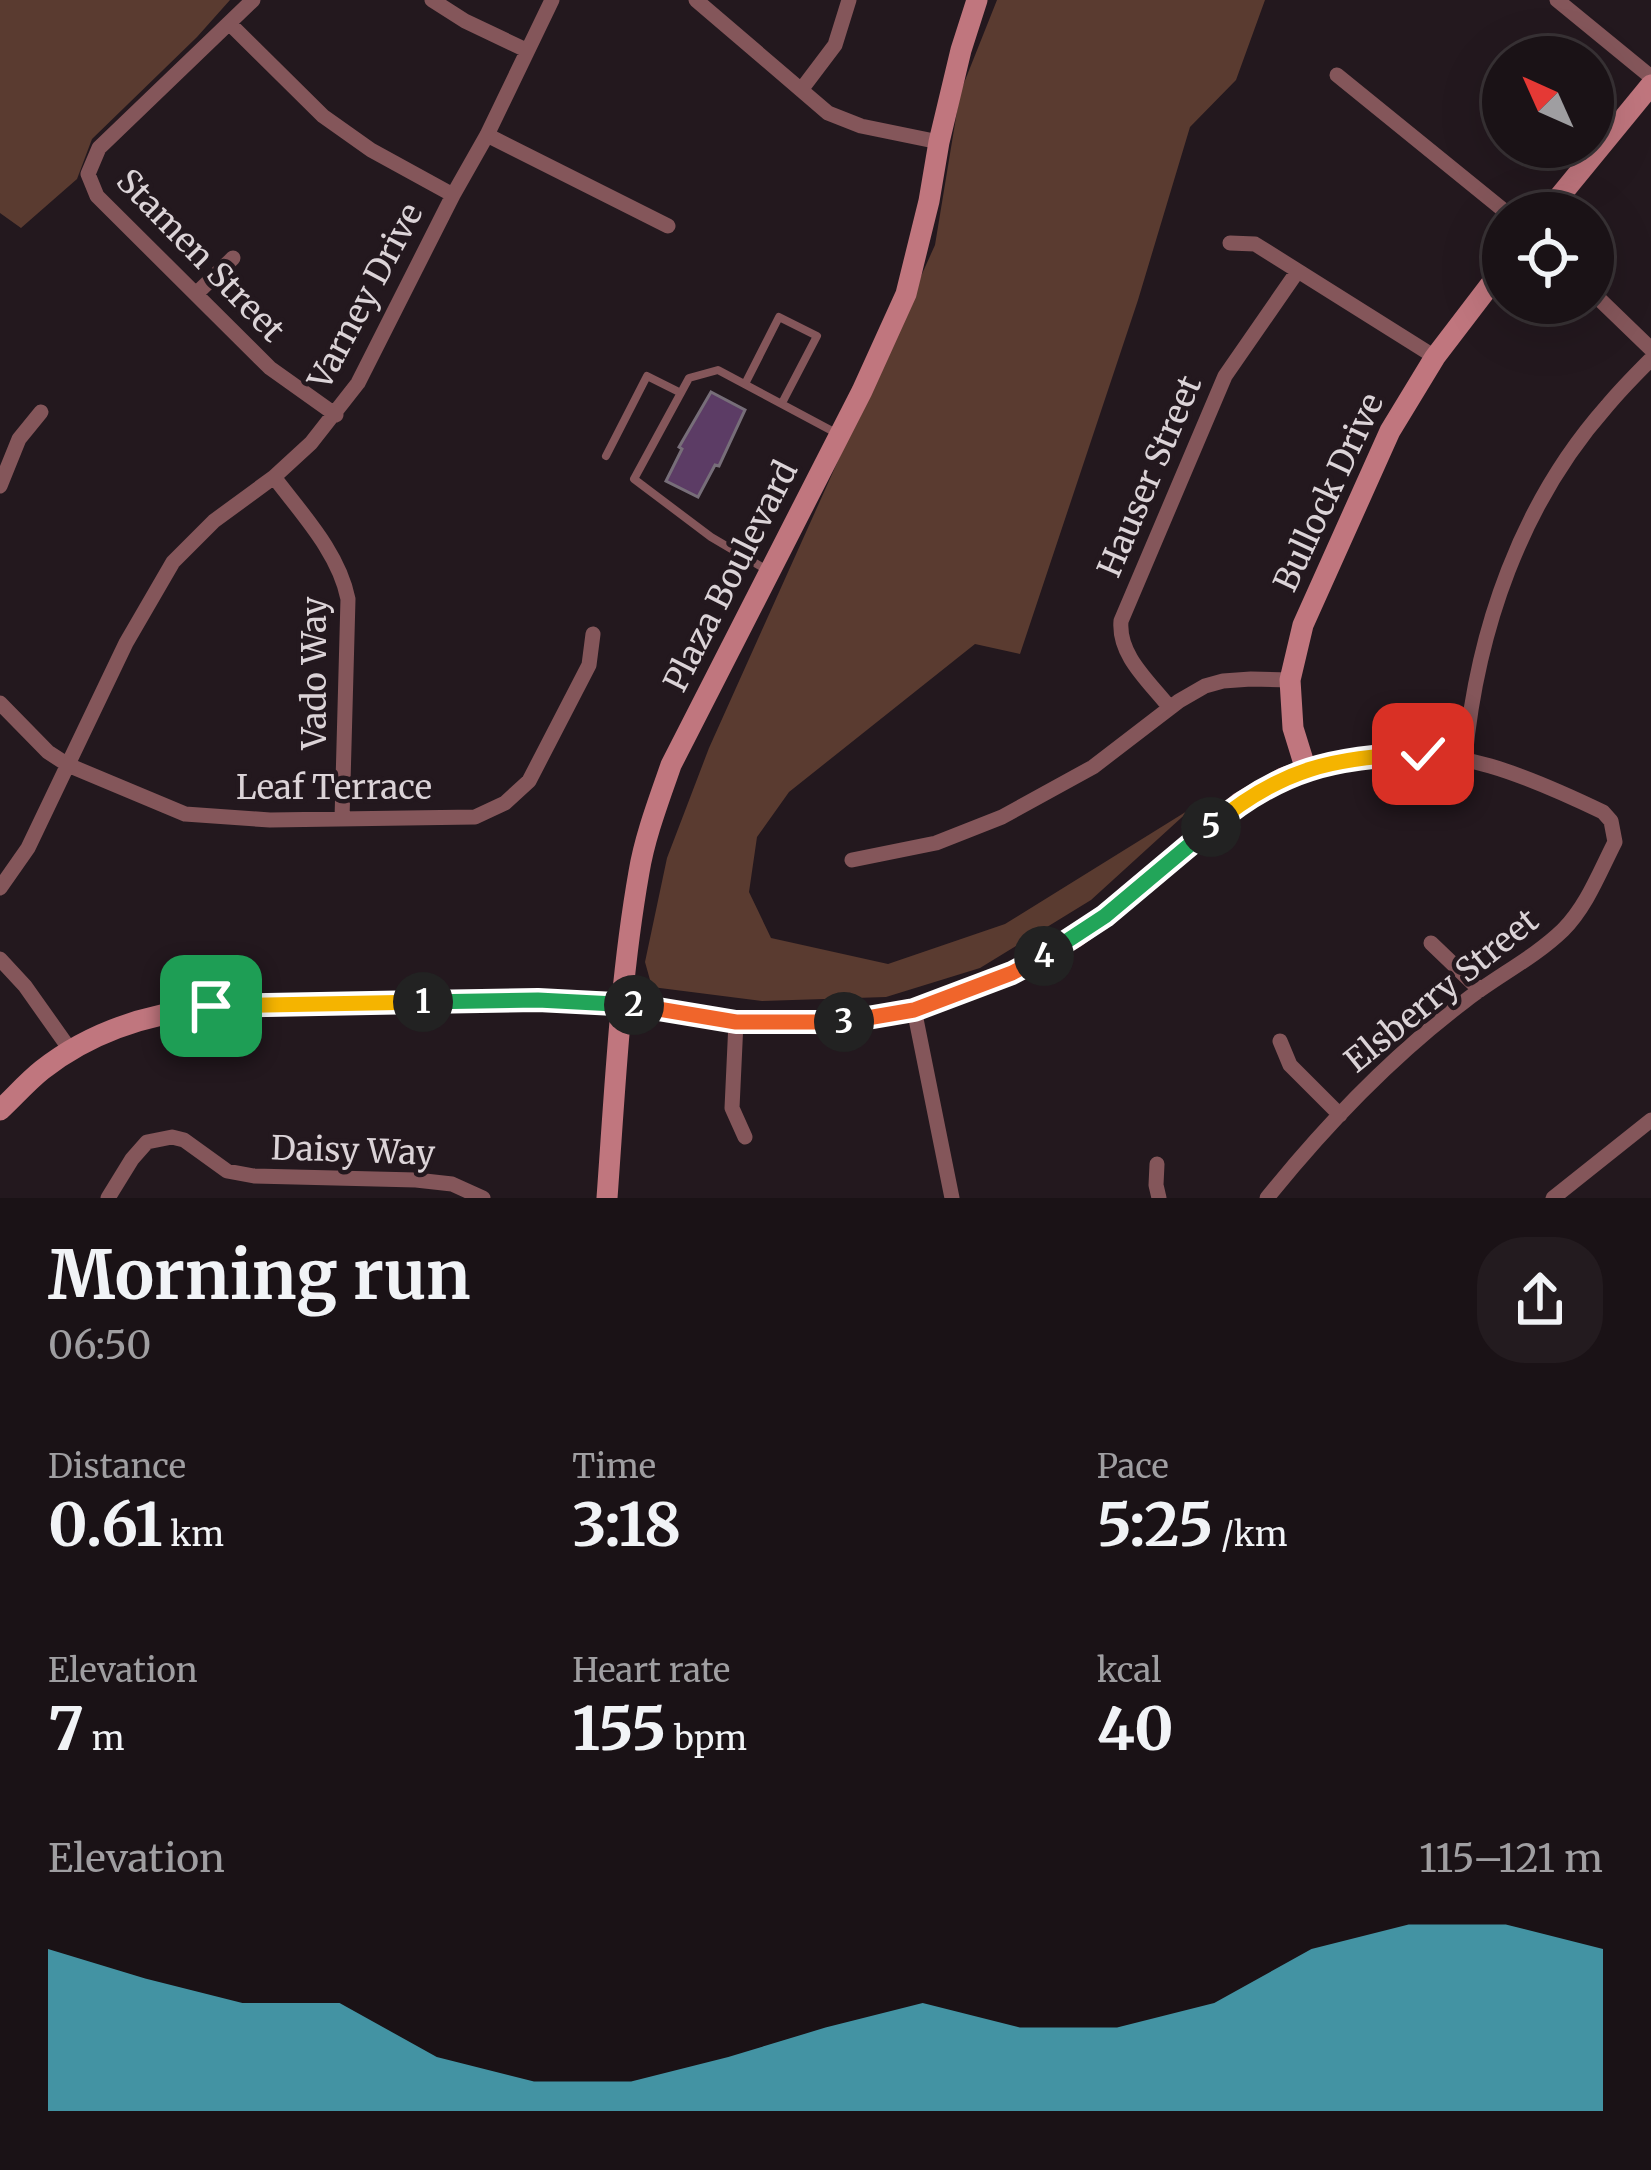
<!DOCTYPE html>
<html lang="en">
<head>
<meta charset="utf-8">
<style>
	:root { --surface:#1a1216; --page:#231b1f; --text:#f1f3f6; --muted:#9f9ea1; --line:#383235; --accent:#55cadf }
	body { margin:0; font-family:Merriweather,serif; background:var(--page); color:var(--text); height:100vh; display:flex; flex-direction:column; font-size:45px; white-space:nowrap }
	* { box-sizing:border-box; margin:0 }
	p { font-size:39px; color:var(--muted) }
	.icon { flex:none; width:66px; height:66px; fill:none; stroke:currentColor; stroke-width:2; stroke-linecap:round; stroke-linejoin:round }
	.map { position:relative; height:1198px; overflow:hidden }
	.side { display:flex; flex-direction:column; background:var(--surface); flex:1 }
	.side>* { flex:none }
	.needle { width:78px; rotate:315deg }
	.buttons { position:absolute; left:1482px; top:36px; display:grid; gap:24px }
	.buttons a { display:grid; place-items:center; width:132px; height:132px; border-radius:50%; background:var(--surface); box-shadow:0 12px 48px #0002,0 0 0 3px var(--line); font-size:60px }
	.pin { position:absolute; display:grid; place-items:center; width:102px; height:102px; color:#fff; margin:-51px; border-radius:24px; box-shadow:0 6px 18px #0006 }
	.km { position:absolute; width:60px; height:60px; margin:-30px; border-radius:50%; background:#222; color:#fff; font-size:33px; line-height:60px; text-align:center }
	.round { display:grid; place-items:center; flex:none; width:126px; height:126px; border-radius:48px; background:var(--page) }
	.summary { display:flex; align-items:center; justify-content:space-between; height:204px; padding:0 48px }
	h1 { font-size:66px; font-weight:700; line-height:90px }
	.metrics { display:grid; grid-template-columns:repeat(3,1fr); gap:18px; height:204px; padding:12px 48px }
	.metrics div { display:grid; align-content:center }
	.metrics b { font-size:60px; font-weight:700 }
	.metrics small { font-size:33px; font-weight:400 }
	.metrics p { font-size:33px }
	.chart { height:336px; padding:24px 48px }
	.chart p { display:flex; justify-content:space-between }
	.chart svg { width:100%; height:216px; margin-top:12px; fill:var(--accent); opacity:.7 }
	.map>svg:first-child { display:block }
</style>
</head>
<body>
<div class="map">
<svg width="1651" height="1198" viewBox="0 0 1651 1198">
	<rect width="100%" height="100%" fill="#23181e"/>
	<!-- green -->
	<path fill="#5a3b30" d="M0 0H230L197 37 92 139 77 179 21 228 0 213Z
		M997 0H1265L1236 80 1190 127 1138 300 1020 654 975 644 789 792 757 837 749 892 771 938 888 964 1005 924 1192 808 1091 900 980 968 886 997 762 1001 652 987 645 962 667 858 709 748 935 245 960 93Z"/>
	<!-- building -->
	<path fill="#5c3c65" stroke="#776e79" stroke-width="3" d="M711 392 745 410 719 466 715 465 698 497 666 481 682 449 679 447Z"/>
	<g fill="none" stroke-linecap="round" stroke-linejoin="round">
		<!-- lane -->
		<path stroke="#84565a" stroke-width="8" d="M745 384 779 317 817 336 782 403
			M606 456 647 376 681 393
			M767 570 711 537 634 479 689 378 718 370 836 433"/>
		<!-- street -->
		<path stroke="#84565a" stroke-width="15" d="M253 0 99 148 88 174 97 196 270 368 336 415
			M432 0 465 21 526 50
			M696 0 828 113 861 126 939 142
			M1557 0 1651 77
			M229 23 323 116 371 150 453 195
			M1337 75 1507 213
			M801 90 835 45 849 0
			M487 135 668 226
			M1230 243 1255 244 1435 357
			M1593 293 1651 349
			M196 294 233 258
			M274 477C302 514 339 553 348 599L342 819
			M0 486 19 439 41 412
			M0 703 48 752 68 765 185 814 270 820 475 817 505 803 529 781 589 665 593 634
			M1170 708C1150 682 1118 656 1121 621L1225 376 1297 272
			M1465 758C1477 630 1521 503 1607 406 1621 389 1636 374 1651 359
			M852 860 936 843 1002 817 1093 767 1179 701 1205 686 1223 681 1251 679 1290 680
			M0 888 28 848 126 643 173 562 214 521 274 477 311 443 358 383 453 195 487 135 552 0
			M1431 943 1480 990
			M0 959 25 986 71 1051
			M914 1009 952 1198
			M736 1022 732 1108 745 1137
			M1280 1041 1290 1065 1340 1115
			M1157 1164 1156 1185 1159 1198
			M108 1198 132 1159 147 1142 172 1137 184 1140 227 1171 254 1176 416 1180 452 1184 483 1198
			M1267 1198C1325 1126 1391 1057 1465 1001 1497 976 1534 958 1563 930 1587 906 1600 871 1615 842L1611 821 1603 812C1530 777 1453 743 1370 756 1348 759 1327 765 1306 770
			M1553 1198 1651 1120"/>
		<!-- secondary -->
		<path stroke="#c0767e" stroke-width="21" d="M1546 213 1651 85
			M0 1110C14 1097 27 1082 42 1070 90 1032 151 1013 211 1007L538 1000 622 1003 736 1022 834 1024 914 1009 1012 973 1076 937 1105 916 1239 803 1283 778 1306 770 1293 728 1290 680 1303 625 1390 431 1435 357 1503 268
			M607 1198C615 1089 620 980 639 872 645 836 659 800 671 765L862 391 906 294 929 201 939 142 961 50 977 0"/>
	</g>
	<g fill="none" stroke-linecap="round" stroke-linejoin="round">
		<defs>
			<path id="split-1" d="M211 1006 423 1002"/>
			<path id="split-2" d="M423 1002 538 1000 634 1005"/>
			<path id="split-3" d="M634 1005 736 1022H844"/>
			<path id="split-4" d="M844 1022 914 1010 1012 973 1044 956"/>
			<path id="split-5" d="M1044 956 1105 916 1211 827"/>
			<path id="split-6" d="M1211 827C1279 769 1335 756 1423 754"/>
		</defs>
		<!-- split-1 casing -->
		<use href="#split-1" stroke="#fff" stroke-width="24"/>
		<!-- split-2 casing -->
		<use href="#split-2" stroke="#fff" stroke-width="24"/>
		<!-- split-3 casing -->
		<use href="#split-3" stroke="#fff" stroke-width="24"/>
		<!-- split-4 casing -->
		<use href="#split-4" stroke="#fff" stroke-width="24"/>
		<!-- split-5 casing -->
		<use href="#split-5" stroke="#fff" stroke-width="24"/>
		<!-- split-6 casing -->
		<use href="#split-6" stroke="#fff" stroke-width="24"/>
		<!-- split-1 -->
		<use href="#split-1" stroke="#f5b400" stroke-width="15"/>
		<!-- split-2 -->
		<use href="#split-2" stroke="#22a559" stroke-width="15"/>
		<!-- split-3 -->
		<use href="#split-3" stroke="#f0652b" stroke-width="15"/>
		<!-- split-4 -->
		<use href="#split-4" stroke="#f0652b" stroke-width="15"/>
		<!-- split-5 -->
		<use href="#split-5" stroke="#22a559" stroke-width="15"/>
		<!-- split-6 -->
		<use href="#split-6" stroke="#f5b400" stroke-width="15"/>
	</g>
	<g text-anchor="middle" stroke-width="9" stroke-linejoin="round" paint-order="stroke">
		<!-- street labels -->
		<g font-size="33" fill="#dbd3d7" stroke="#23181e">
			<text transform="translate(201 255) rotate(46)" y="12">Stamen Street</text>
			<text transform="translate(365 296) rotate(-62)" y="12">Varney Drive</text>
			<text transform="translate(1149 476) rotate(-67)" y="12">Hauser Street</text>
			<text transform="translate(1328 492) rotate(-65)" y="12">Bullock Drive</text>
			<text transform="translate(730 576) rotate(-63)" y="12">Plaza Boulevard</text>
			<text transform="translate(314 673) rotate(-90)" y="12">Vado Way</text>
			<text x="334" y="799">Leaf Terrace</text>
			<text transform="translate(1441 990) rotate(-39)" y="12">Elsberry Street</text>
			<text transform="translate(353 1150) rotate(2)" y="12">Daisy Way</text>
		</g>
	</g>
</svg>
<div class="buttons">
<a><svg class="needle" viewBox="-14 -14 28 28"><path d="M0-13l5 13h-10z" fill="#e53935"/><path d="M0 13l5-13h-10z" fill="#9f9ea1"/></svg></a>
<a><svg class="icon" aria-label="locate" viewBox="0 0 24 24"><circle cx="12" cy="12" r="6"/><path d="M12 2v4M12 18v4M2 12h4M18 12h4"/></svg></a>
</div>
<div class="pin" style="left:211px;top:1006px;background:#1e9e55"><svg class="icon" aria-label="arrive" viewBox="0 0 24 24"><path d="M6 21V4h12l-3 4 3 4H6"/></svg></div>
<div class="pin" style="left:1423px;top:754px;background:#d93025"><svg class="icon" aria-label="check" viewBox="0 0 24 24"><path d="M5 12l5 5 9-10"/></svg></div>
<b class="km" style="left:423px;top:1002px">1</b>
<b class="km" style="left:634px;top:1005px">2</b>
<b class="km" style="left:844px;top:1022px">3</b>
<b class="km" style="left:1044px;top:956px">4</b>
<b class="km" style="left:1211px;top:827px">5</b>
</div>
<section class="side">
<div class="summary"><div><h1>Morning run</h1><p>06:50</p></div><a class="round"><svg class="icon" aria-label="share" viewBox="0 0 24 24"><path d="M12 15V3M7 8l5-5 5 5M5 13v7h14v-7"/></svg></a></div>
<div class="metrics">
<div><p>Distance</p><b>0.61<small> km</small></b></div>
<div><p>Time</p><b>3:18</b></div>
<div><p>Pace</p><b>5:25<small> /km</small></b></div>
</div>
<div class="metrics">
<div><p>Elevation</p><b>7<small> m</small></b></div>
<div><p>Heart rate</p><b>155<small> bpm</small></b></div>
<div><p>kcal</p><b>40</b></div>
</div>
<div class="chart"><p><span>Elevation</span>115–121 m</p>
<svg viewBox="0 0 160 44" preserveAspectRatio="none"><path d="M0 44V11L10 17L20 22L30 22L40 33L50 38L60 38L70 33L80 27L90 22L100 27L110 27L120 22L130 11L140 6L150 6L160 11V44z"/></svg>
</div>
</section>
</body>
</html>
